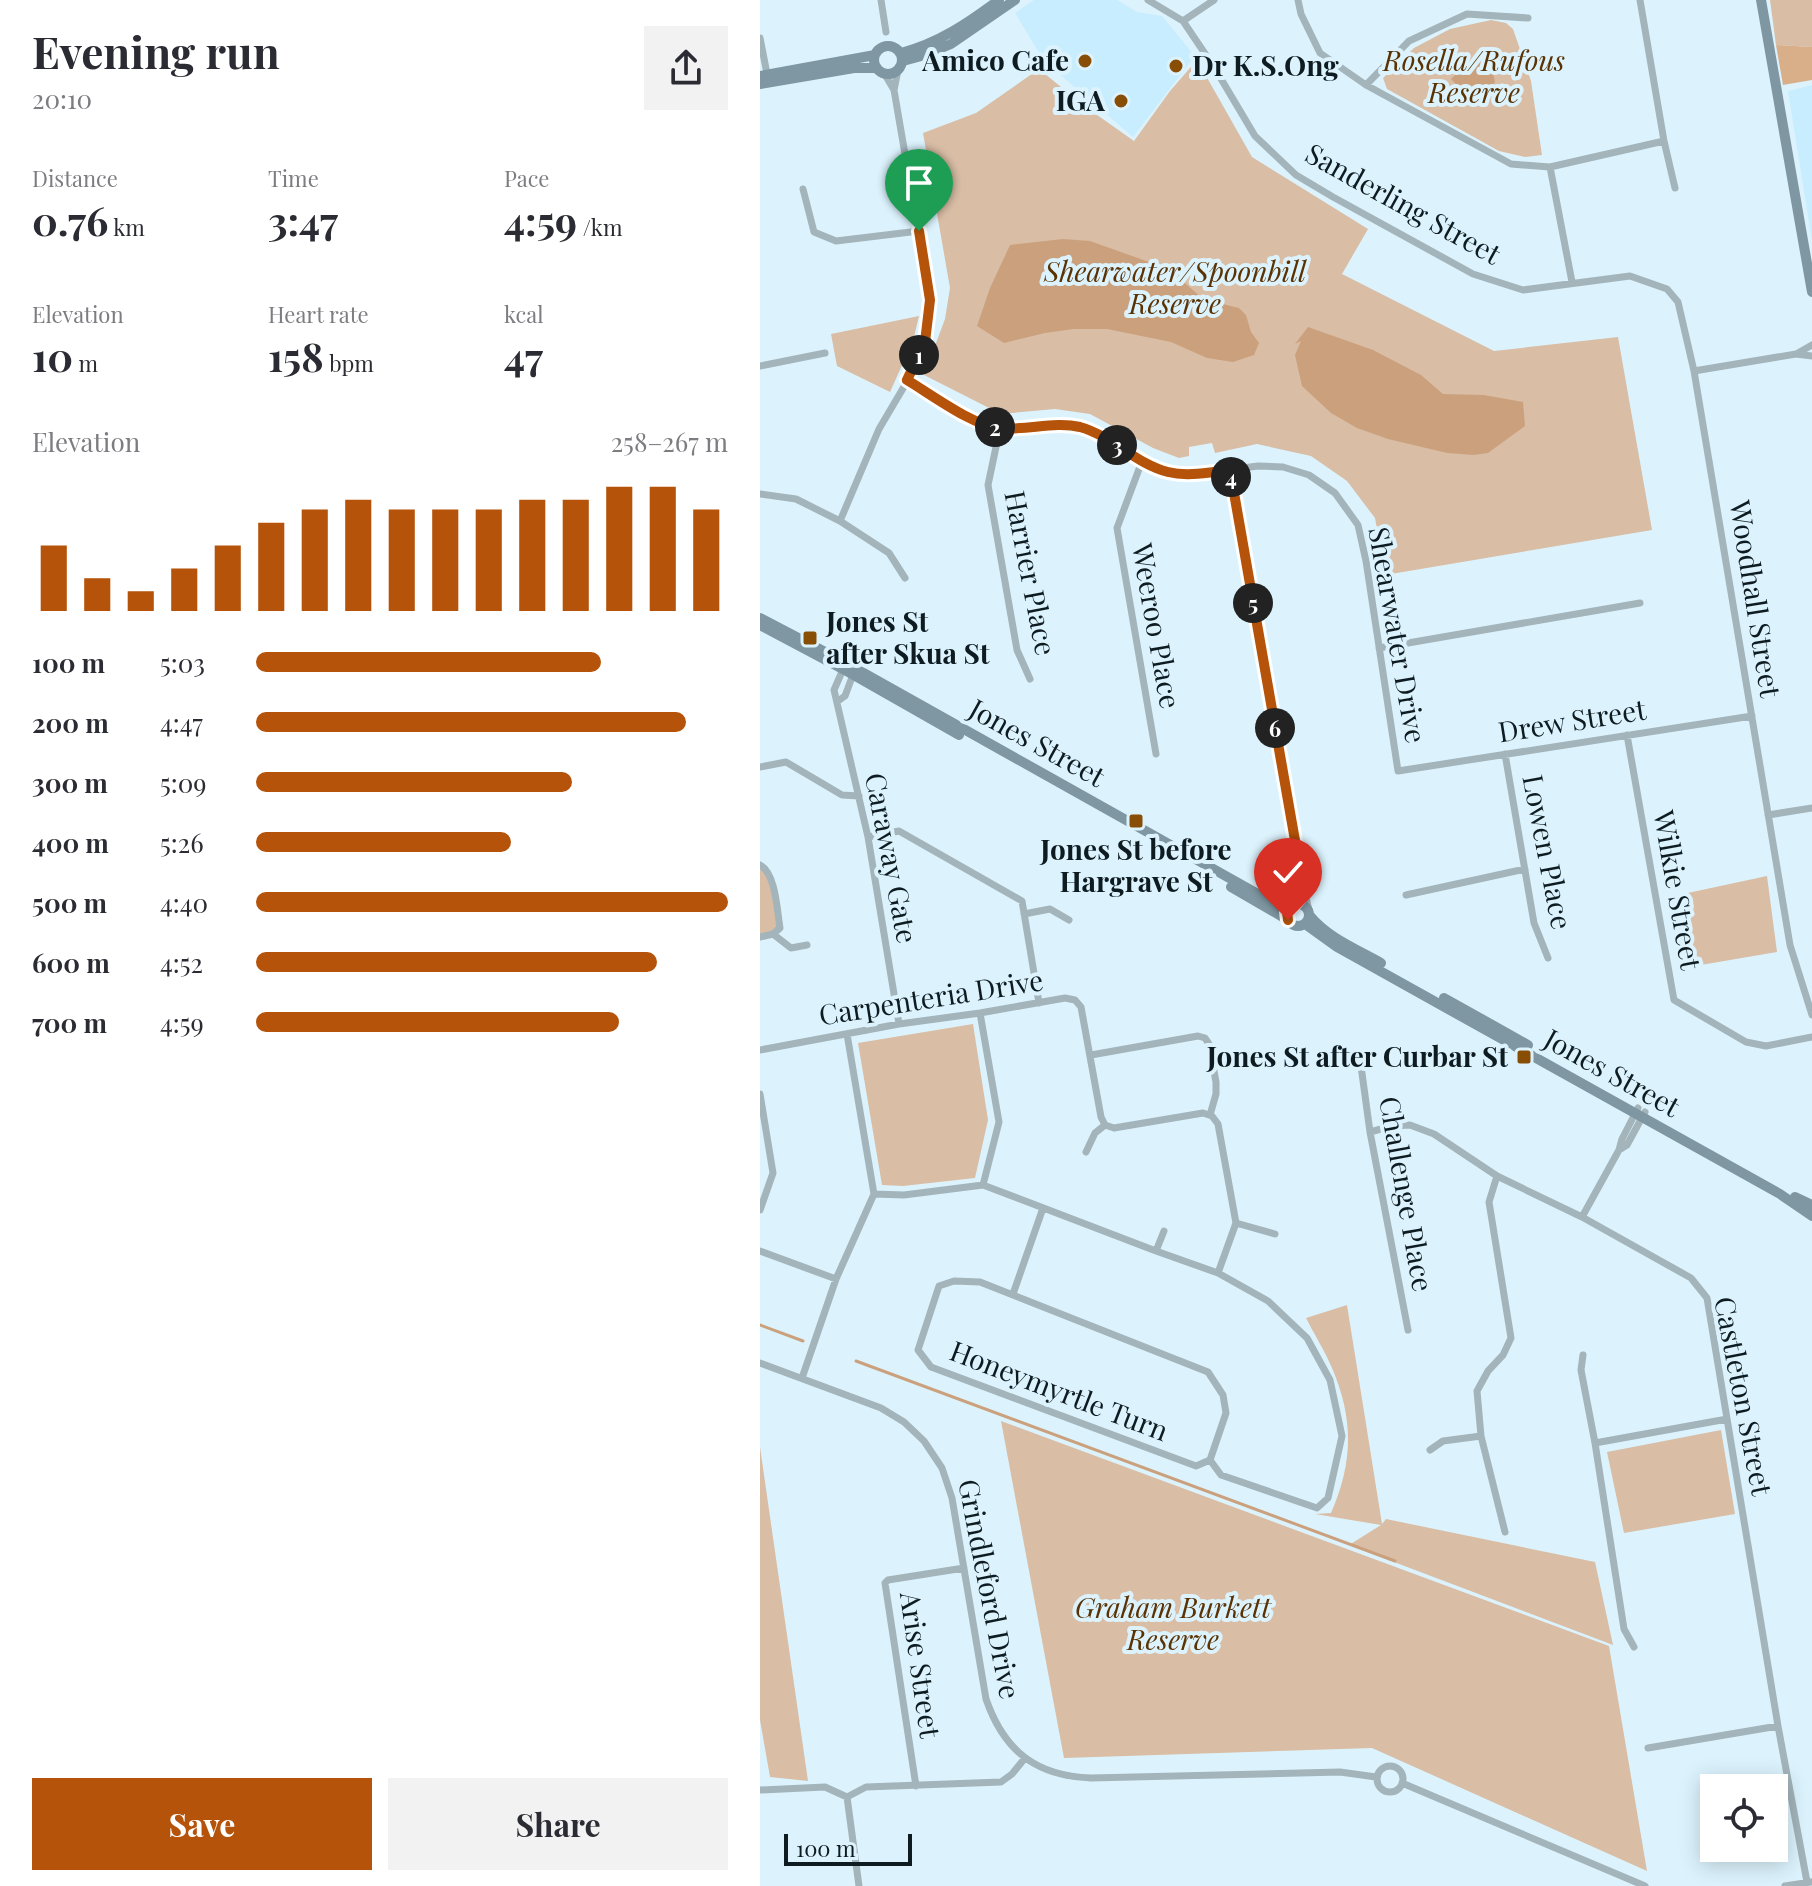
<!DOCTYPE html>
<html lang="en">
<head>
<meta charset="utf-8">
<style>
	:root { --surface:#fff; --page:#f2f2f3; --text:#2b2b33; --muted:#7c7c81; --accent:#b45309 }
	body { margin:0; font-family:"Playfair Display",serif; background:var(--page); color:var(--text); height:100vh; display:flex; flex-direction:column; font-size:30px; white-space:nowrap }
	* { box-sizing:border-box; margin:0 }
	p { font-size:26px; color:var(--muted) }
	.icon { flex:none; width:44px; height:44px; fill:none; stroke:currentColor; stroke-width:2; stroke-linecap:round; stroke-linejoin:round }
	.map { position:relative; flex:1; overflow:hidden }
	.panel { display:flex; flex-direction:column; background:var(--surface); width:760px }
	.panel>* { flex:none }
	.buttons { position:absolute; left:940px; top:1774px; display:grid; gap:16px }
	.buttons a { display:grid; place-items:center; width:88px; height:88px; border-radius:0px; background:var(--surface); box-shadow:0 4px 20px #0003; font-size:40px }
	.scale { position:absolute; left:24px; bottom:20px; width:128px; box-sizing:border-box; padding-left:8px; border:4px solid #0e1c22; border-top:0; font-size:22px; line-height:28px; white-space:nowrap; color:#0e1c22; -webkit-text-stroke:6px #dcf3fd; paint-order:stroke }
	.pin { position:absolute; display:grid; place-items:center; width:68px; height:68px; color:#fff; margin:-82px -34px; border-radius:50% 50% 50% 0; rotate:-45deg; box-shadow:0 0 8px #0007 }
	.pin .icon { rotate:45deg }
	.km { position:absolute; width:40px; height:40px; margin:-20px; border-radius:50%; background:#222; color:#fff; font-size:22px; line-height:40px; text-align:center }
	.round { display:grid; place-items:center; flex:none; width:84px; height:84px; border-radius:0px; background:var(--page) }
	.summary { display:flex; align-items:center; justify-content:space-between; height:136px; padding:0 32px }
	h1 { font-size:44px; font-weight:700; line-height:60px }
	.metrics { display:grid; grid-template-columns:repeat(3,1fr); gap:12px; height:136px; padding:8px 32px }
	.metrics div { display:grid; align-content:center }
	.metrics b { font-size:40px; font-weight:700 }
	.metrics small { font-size:22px; font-weight:400 }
	.metrics p { font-size:22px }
	.chart { height:224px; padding:16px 32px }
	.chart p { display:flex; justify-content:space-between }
	.chart svg { width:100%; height:144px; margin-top:8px; stroke:var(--accent); stroke-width:6 }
	.button { display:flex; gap:16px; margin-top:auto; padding:16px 32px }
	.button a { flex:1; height:92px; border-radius:0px; background:var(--accent); color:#fff; font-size:32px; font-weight:700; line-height:92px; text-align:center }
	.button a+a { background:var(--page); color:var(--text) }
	ul { padding:0 32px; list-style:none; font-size:26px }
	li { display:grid; grid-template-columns:128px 96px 1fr; align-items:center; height:60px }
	li i { height:20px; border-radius:10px; background:var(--accent) }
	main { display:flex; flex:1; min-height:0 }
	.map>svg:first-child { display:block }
</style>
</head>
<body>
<main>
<section class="panel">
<div class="summary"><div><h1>Evening run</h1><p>20:10</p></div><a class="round"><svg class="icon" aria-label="share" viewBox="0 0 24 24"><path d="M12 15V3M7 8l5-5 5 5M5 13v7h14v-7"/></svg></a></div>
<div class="metrics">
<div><p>Distance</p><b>0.76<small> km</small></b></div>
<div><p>Time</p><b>3:47</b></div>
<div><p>Pace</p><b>4:59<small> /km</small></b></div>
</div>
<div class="metrics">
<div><p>Elevation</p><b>10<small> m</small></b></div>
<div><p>Heart rate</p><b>158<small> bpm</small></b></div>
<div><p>kcal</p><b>47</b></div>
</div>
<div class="chart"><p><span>Elevation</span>258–267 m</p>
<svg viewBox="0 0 160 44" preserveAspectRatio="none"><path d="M5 44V24M15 44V34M25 44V38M35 44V31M45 44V24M55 44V17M65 44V13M75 44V10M85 44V13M95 44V13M105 44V13M115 44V10M125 44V10M135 44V6M145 44V6M155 44V13"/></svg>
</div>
<ul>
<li><b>100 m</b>5:03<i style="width:73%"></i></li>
<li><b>200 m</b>4:47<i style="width:91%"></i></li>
<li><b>300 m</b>5:09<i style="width:67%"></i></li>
<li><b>400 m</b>5:26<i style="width:54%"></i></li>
<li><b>500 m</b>4:40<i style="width:100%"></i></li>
<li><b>600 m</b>4:52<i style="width:85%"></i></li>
<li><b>700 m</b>4:59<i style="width:77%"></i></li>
</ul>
<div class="button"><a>Save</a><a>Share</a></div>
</section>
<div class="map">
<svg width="1052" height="1886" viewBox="0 0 1052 1886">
	<rect width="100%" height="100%" fill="#dcf3fd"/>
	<!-- built -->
	<path fill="#c8edfe" d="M274 0H357L377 12 402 16 435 56 373 137 284 61 255 13Z
		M1052 85V241L1028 91Z"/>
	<!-- green -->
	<path fill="#d9bda5" d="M1010 0H1052V47L1016 45Z
		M731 20 746 23 753 29 771 81 782 155 765 157 739 151 627 89 623 78 654 48 690 29Z
		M437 60 492 157 608 229 582 274 734 351 858 337 892 530 625 575 615 518 587 481 551 456 497 444 455 453 452 443 429 447V456L419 458 393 448 330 414 295 409 241 414 164 375 185 319 190 288 163 133 216 113 279 69 323 105 374 141 410 91Z
		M159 316 153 341 130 392 77 366 71 334Z
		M0 865 7 869 20 928 0 937Z
		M1007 876 1017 952 923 968 909 897Z
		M213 1024 228 1120 215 1178 143 1186 122 1185 98 1043Z
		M587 1305 622 1524 626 1519 835 1562 853 1645 589 1545 621 1525 555 1514 571 1513C593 1463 594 1419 572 1368 565 1351 554 1334 546 1318Z
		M241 1421 849 1646 887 1871 612 1748 304 1758Z
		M961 1430 975 1514 864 1533 847 1452Z
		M0 1447 48 1781 10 1777 0 1720Z"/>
	<!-- forest -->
	<path fill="#d9af8a" d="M1016 45 1052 47V80L1023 85Z"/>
	<!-- water -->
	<path fill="#cba17d" d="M730 60 735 82 725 96 706 95 691 79 706 64Z
		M303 239 330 241 403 267 426 284 443 299 479 308 486 315 491 332 499 343 494 355 473 362 447 358 411 342 347 329H314L285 333 244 343 217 326 230 288 250 245Z
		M548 327 613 350 661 375 683 394 724 395 763 402 765 426 728 453 714 455 687 453 628 439 597 428 571 413 542 386 535 355 541 341 535 344Z"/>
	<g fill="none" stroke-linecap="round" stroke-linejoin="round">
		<!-- stream -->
		<path stroke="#cba17d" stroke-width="3" d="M0 1325 43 1341
			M96 1361 635 1561"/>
		<!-- street -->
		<path stroke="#a3b4bb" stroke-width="7" d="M121 0 126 32
			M388 0 423 21 454 67 495 136 536 175 573 197 713 274 763 290 870 276 907 289 918 302 934 371 1030 945 1052 1015
			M538 0 541 14 560 53 606 85 751 164 790 167 904 141
			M880 0 904 141 915 188
			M423 21 454 0
			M0 38 8 79
			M606 85 649 41 707 14 768 18
			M134 90 138 70
			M790 167 812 282
			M43 189 54 232 76 241 159 231
			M1038 353 1052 345
			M0 366 65 353
			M934 371 1036 354 1052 356
			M147 380 220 423 240 428 301 424 324 428 352 442 382 461 408 472 436 474 498 466 523 467 549 475 575 493 598 525 606 561 638 771 992 716
			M240 428 228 485 257 650 270 679
			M382 461 357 528 396 754
			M470 470 543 886 549 910
			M0 494 36 499 80 521 129 553 145 578
			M80 521 119 429 145 385 165 342 170 300 134 90 124 73
			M619 648 880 603
			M84 667 74 690 108 837 139 1024
			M78 701 85 696 94 672
			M867 735 914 1000 986 1042 1006 1046 1052 1037
			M745 754 774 923 788 958
			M0 767 26 762 82 795 99 796
			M1008 815 1052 808
			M108 837 139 831 262 901 279 1003
			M0 865C16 874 17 910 20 928L13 934 0 937
			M646 895 765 869
			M264 914 290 909 309 920
			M13 934 31 948 47 945
			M220 1013 239 1122 223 1185
			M0 1050 139 1024 220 1013 305 998 315 1000 321 1007 341 1117 345 1125 354 1128 443 1113 452 1116 458 1124 476 1223 458 1273
			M331 1055 438 1036 445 1038 449 1044 456 1082V1094L450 1115
			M601 1066 610 1132 648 1330
			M0 1094 13 1173 0 1210
			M610 1132 632 1126 650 1125 674 1134 737 1176 822 1217 931 1278 947 1298 1018 1726 1047 1882
			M859 1150 867 1145 885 1112
			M326 1152 335 1133 345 1125
			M737 1176 729 1202 751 1338 743 1355 728 1371 717 1391 721 1436 745 1532
			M114 1194 144 1195 223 1185 396 1251 458 1273 508 1301 547 1338 570 1380 582 1436 568 1498 557 1508 461 1475 450 1460
			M822 1217 859 1150 862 1139 878 1108
			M476 1223 515 1234
			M0 1251 76 1279
			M396 1251 404 1231
			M194 1281 220 1282 448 1372 463 1395 466 1413 450 1460 436 1466 171 1367 158 1350 179 1286Z
			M253 1294 283 1208
			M823 1355 821 1370 835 1443 864 1629 874 1647
			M0 1363 121 1408 144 1422 164 1441 182 1468 192 1498 226 1699C244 1751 276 1776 331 1778L580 1772 616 1777
			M42 1378 76 1279 114 1194 87 1034
			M835 1443 967 1419
			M670 1450 683 1441 721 1436
			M888 1748 1018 1726
			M617 1779a13 13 0 1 1 26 0a13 13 0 1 1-26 0Z
			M642 1783 885 1886
			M156 1786 125 1583 128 1580 204 1568
			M0 1790 65 1787 87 1797
			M87 1797 106 1787 241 1782 252 1774 265 1758
			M87 1797 99 1886
			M1025 1886 1051 1882"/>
		<!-- secondary -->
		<path stroke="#7f97a2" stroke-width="10" d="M1001 0 1052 292
			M114 60a14 14 0 1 1 28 0a14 14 0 1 1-28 0Z
			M141 53C179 43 208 23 239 0
			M143 61 165 55 191 44 255 0
			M0 76 115 55
			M0 84 94 68H117
			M0 618 86 663 512 902 531 906
			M0 625 83 669 199 735
			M471 887 528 920
			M527 915a11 11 0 1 1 22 0a11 11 0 1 1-22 0Z
			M550 916C568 938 596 949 621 963
			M545 924 577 947 1020 1194 1052 1216
			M684 998 768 1045
			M1035 1197 1052 1205"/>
	</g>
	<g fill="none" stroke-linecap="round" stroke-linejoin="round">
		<defs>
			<path id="route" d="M159 231 170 300 165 342 147 380C172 395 213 426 240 428 267 431 293 421 320 427 352 436 376 464 408 472 428 477 451 472 470 470L543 886 539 898 527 912 528 920"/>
		</defs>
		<!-- route casing -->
		<use href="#route" stroke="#fff" stroke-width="16"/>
		<!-- route -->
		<use href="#route" stroke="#b45309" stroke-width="10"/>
	</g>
	<!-- markers -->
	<g fill="#884e05" stroke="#dcf3fd" stroke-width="3">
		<circle cx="325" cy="61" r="8"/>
		<circle cx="416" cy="66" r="8"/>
		<circle cx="361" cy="101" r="8"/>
		<rect x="42" y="630" width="16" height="16" rx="4"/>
		<rect x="368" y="813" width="16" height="16" rx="4"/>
		<rect x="756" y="1049" width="16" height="16" rx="4"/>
	</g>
	<g text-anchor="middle" stroke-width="8" stroke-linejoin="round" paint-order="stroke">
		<!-- poi labels -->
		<g font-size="28" font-weight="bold" fill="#0e1c22" stroke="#dcf3fd" text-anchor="end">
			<text x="309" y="71">Amico Cafe</text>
			<text x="432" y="76" text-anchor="start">Dr K.S.Ong</text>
			<text x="345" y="111">IGA</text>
			<text x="66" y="632" text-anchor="start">Jones St<tspan x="66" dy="32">after Skua St</tspan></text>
			<text x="376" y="860" text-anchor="middle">Jones St before<tspan x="376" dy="32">Hargrave St</tspan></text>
			<text x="748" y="1067">Jones St after Curbar St</text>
		</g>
		<!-- park labels -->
		<g font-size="28" font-style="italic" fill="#5a3203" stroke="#dcf3fd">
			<text x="714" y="71">Rosella/Rufous<tspan x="714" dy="32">Reserve</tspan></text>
			<text x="415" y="282">Shearwater/Spoonbill<tspan x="415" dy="32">Reserve</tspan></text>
			<text x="413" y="1618">Graham Burkett<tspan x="413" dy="32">Reserve</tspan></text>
		</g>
		<!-- street labels -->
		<g font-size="28" fill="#0e1c22" stroke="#dcf3fd">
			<text transform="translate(643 204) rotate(29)" y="10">Sanderling Street</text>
			<text transform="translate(270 573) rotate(79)" y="10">Harrier Place</text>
			<text transform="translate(995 599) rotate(81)" y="10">Woodhall Street</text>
			<text transform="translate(396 626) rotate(80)" y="10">Weeroo Place</text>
			<text transform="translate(637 635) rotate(80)" y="10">Shearwater Drive</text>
			<text transform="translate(812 721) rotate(-9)" y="10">Drew Street</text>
			<text transform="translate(277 743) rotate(29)" y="10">Jones Street</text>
			<text transform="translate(787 852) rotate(79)" y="10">Lowen Place</text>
			<text transform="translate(131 858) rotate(79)" y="10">Caraway Gate</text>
			<text transform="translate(917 890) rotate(80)" y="10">Wilkie Street</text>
			<text transform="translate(171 998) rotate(-9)" y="10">Carpenteria Drive</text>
			<text transform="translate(852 1073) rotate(29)" y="10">Jones Street</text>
			<text transform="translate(646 1194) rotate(80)" y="10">Challenge Place</text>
			<text transform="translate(299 1391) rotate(21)" y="10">Honeymyrtle Turn</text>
			<text transform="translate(983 1396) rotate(79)" y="10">Castleton Street</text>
			<text transform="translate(229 1589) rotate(79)" y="10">Grindleford Drive</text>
			<text transform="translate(160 1665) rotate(82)" y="10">Arise Street</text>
		</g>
	</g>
</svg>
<div class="buttons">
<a><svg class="icon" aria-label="locate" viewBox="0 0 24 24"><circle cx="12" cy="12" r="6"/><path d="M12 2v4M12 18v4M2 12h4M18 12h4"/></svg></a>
</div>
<div class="scale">100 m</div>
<div class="pin" style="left:159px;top:231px;background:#1e9e55"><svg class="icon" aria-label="arrive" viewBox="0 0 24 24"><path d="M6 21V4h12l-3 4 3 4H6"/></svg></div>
<div class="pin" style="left:528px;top:920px;background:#d93025"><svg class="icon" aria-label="check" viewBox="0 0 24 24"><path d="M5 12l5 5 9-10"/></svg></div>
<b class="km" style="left:159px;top:355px">1</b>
<b class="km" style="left:235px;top:427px">2</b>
<b class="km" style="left:357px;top:445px">3</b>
<b class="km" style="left:471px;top:477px">4</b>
<b class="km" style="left:493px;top:603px">5</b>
<b class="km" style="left:515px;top:728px">6</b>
</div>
</main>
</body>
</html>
